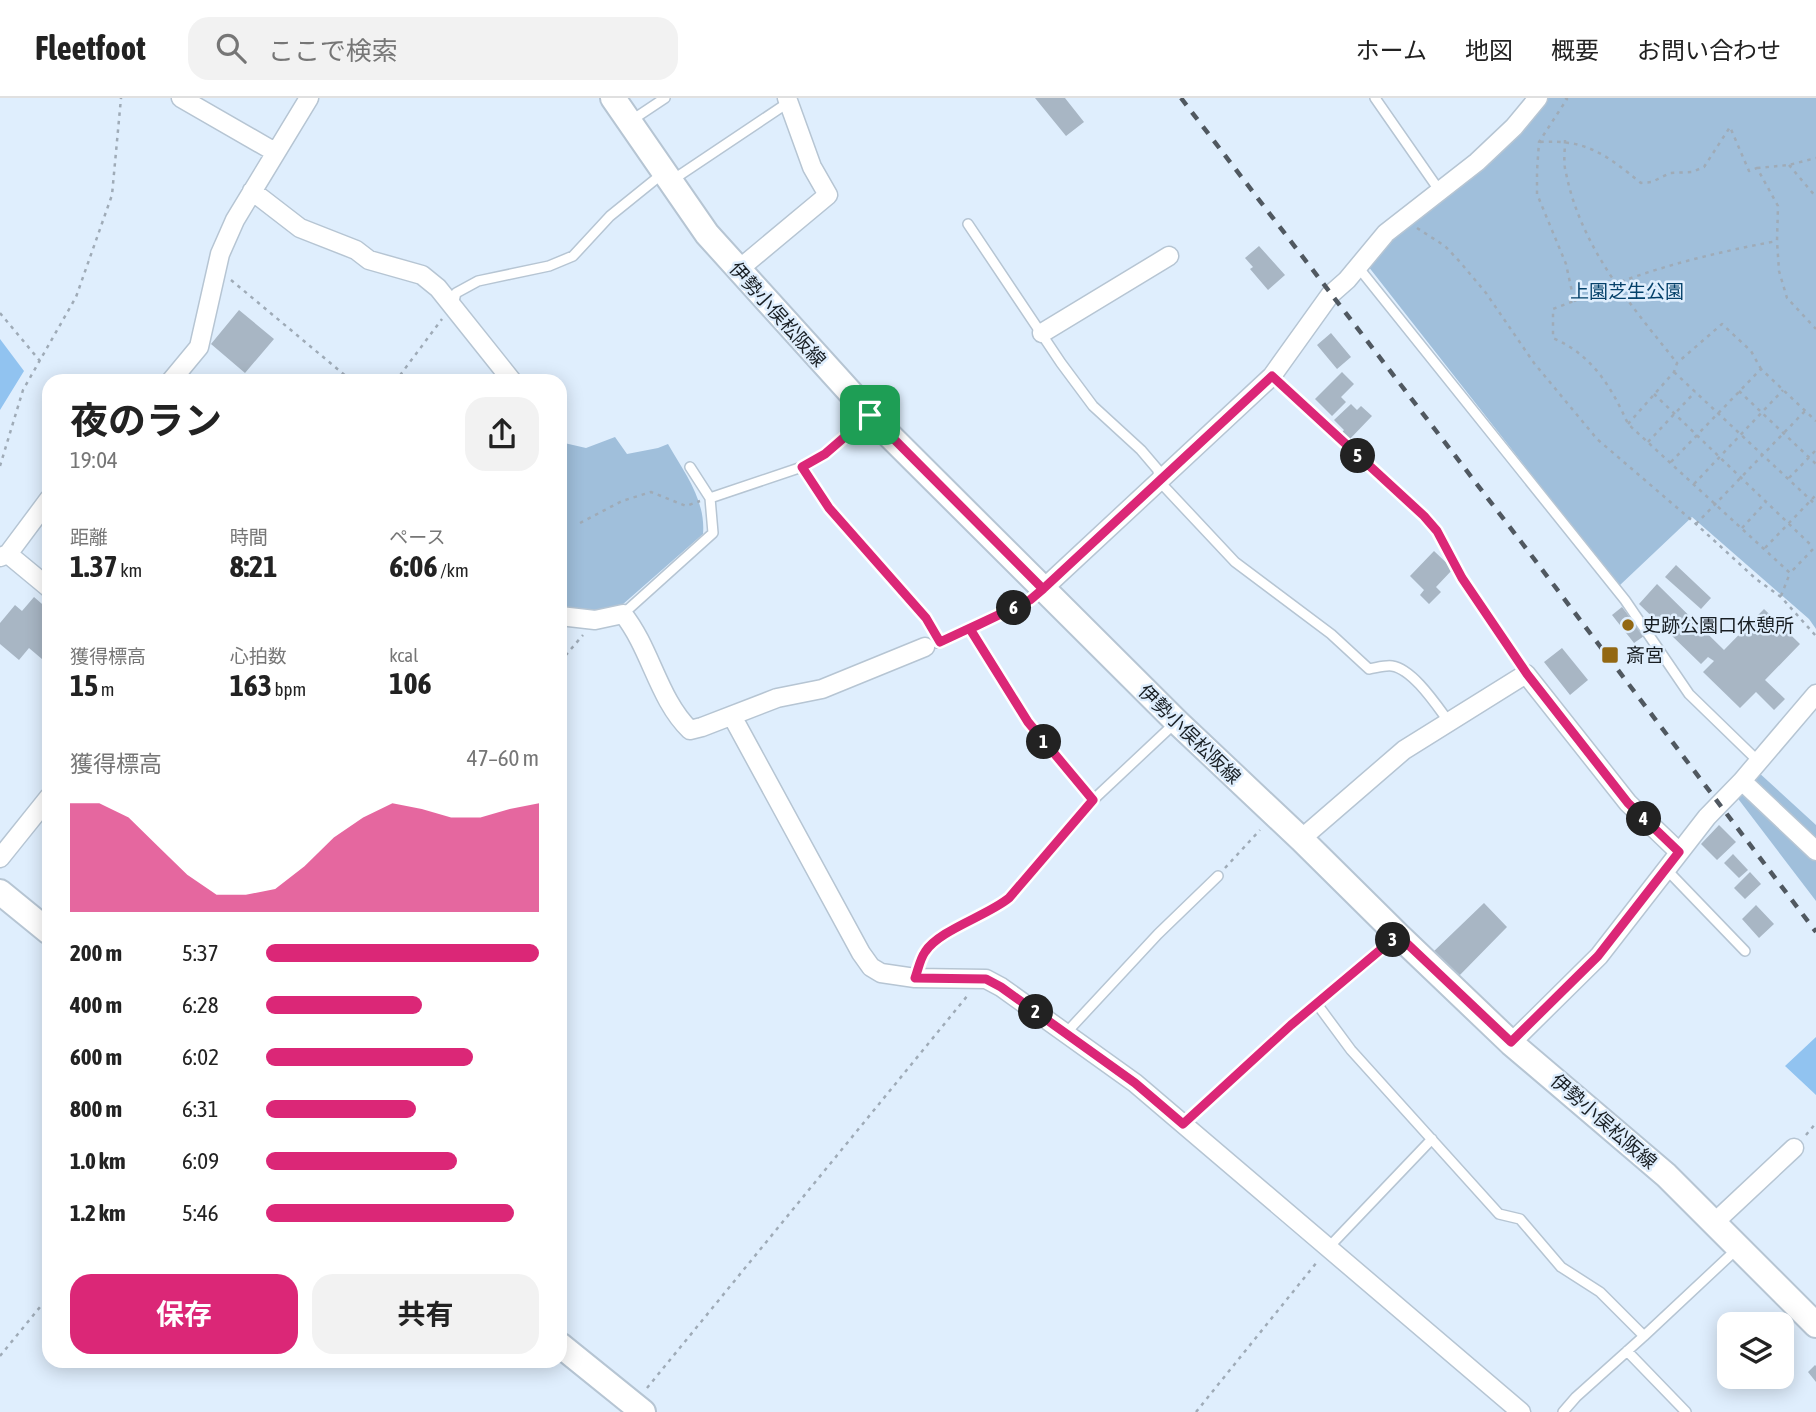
<!DOCTYPE html>
<html lang="ja">
<head>
<meta charset="utf-8">
<style>
	:root { --surface:#fff; --page:#f2f2f2; --text:#222; --muted:#767676; --line:#e0e0e0; --accent:#db2777 }
	body { margin:0; font-family:"Asap Condensed","Noto Sans JP",sans-serif; background:var(--page); color:var(--text); height:100vh; display:flex; flex-direction:column; font-size:26px; white-space:nowrap }
	* { box-sizing:border-box; margin:0 }
	p { font-size:23px; color:var(--muted) }
	.icon { flex:none; width:38px; height:38px; fill:none; stroke:currentColor; stroke-width:2; stroke-linecap:round; stroke-linejoin:round }
	.map { position:relative; flex:1; overflow:hidden }
	.drawer { position:absolute; left:42px; top:276px; width:525px; height:994px; display:flex; flex-direction:column; background:var(--surface); border-radius:21px; box-shadow:0 4px 18px #0003 }
	.drawer>* { flex:none }
	.fabs { position:absolute; left:1717px; top:1214px; display:grid; gap:14px }
	.fabs a { display:grid; place-items:center; width:77px; height:77px; border-radius:14px; background:var(--surface); box-shadow:0 4px 18px #0003; font-size:35px }
	.pin { position:absolute; display:grid; place-items:center; width:60px; height:60px; color:#fff; margin:-30px; border-radius:14px; box-shadow:0 4px 10px #0006 }
	.km { position:absolute; width:35px; height:35px; margin:-18px; border-radius:50%; background:#222; color:#fff; font-size:19px; line-height:35px; text-align:center }
	.round { display:grid; place-items:center; flex:none; width:74px; height:74px; border-radius:21px; background:var(--page) }
	.head { display:flex; align-items:center; justify-content:space-between; height:119px; padding:0 28px }
	h1 { font-size:38px; font-weight:700; line-height:52px }
	.stats { display:grid; grid-template-columns:repeat(3,1fr); gap:10px; height:119px; padding:7px 28px }
	.stats div { display:grid; align-content:center }
	.stats b { font-size:30px; font-weight:700 }
	.stats small { font-size:19px; font-weight:400 }
	.stats p { font-size:19px }
	.chart { height:196px; padding:14px 28px }
	.chart p { display:flex; justify-content:space-between }
	.chart svg { width:100%; height:126px; margin-top:7px; fill:var(--accent); opacity:.7 }
	.action { display:flex; gap:14px; margin-top:auto; padding:14px 28px }
	.action a { flex:1; height:80px; border-radius:21px; background:var(--accent); color:#fff; font-size:28px; font-weight:700; line-height:80px; text-align:center }
	.action a+a { background:var(--page); color:var(--text) }
	ul { padding:0 28px; list-style:none; font-size:23px }
	li { display:grid; grid-template-columns:112px 84px 1fr; align-items:center; height:52px }
	li i { height:18px; border-radius:9px; background:var(--accent) }
	header { display:flex; align-items:center; gap:42px; box-sizing:border-box; height:98px; padding:0 35px; background:var(--surface); border-bottom:2px solid var(--line) }
	header strong { font-size:33px }
	nav { display:flex; gap:38px; margin-inline-start:auto; font-size:24px }
	.search { width:490px; height:63px; background:var(--page); display:flex; align-items:center; gap:18px; box-sizing:border-box; padding:0 24px; border-radius:21px; color:var(--muted); font-size:26px }
	.map>svg:first-child { display:block }
</style>
</head>
<body>
<header>
<strong>Fleetfoot</strong>
<div class="search"><svg class="icon" aria-label="search" viewBox="0 0 24 24"><circle cx="10" cy="10" r="6"/><path d="M15 15l6 6"/></svg>ここで検索</div>
<nav><a>ホーム</a><a>地図</a><a>概要</a><a>お問い合わせ</a></nav>
</header>
<div class="map">
<svg width="1816" height="1314" viewBox="0 0 1816 1314">
	<rect width="100%" height="100%" fill="#dfeefd"/>
	<!-- green -->
	<path fill="#a0bfdb" d="M1547 0H1816V531L1809 521 1692 419 1619 488 1368 168 1385 147Z
		M615 339 627 356 658 350 668 346C684 374 706 402 703 436L622 507 592 516 560 513V344L586 350Z
		M1757 673 1816 727V803L1736 698Z"/>
	<!-- forest -->
	<path fill="#91c3f0" d="M0 241 24 273 0 312Z
		M1816 939V997L1785 968Z"/>
	<!-- building -->
	<path fill="#a8b6c4" d="M1035 0H1065L1084 24 1066 38Z
		M1259 148 1285 177 1268 192 1250 171 1253 169 1245 160Z
		M239 212 274 241 245 275 211 246Z
		M1331 235 1351 259 1337 271 1317 247Z
		M1342 274 1354 286 1341 299 1346 304 1332 318 1315 301Z
		M1351 306 1357 312 1361 308 1372 318 1347 344 1339 338 1344 332 1334 322Z
		M1434 453 1453 471 1436 489 1441 494 1429 506 1420 497 1424 492 1410 478Z
		M1676 467 1711 500 1701 511 1665 479Z
		M1657 486 1724 552 1764 511 1800 546 1765 582 1785 601 1774 612 1756 594 1740 610 1703 574 1714 563 1708 559 1701 566 1639 506Z
		M34 499 49 512V567L29 550 19 562 0 546V525L15 507 22 513Z
		M1622 509 1644 538 1634 545 1612 517Z
		M1562 550 1588 582 1570 597 1544 564Z
		M1719 727 1736 744 1717 762 1701 746Z
		M1733 756 1748 772 1739 780 1724 765Z
		M1750 774 1761 786 1745 801 1734 790Z
		M1484 805 1507 829 1456 881 1431 856Z
		M1756 807 1774 826 1759 840 1742 821Z
		M1815 1267 1816 1268V1284L1808 1274Z"/>
	<g fill="none" stroke-linecap="round" stroke-linejoin="round">
		<defs>
			<path id="lane" d="M1375 0 1439 92
				M632 22 665 0
				M671 83 789 4
				M968 126 1061 265 1093 308 1141 352 1158 372 1159 383 1235 464 1331 536 1369 571C1376 570 1385 567 1392 568 1413 571 1437 608 1449 624
				M1358 169 1625 502 1689 596 1758 663
				M453 207 456 195 478 183 549 168 573 158 610 118 662 76
				M1272 278 1424 418 1437 433 1462 480 1526 576
				M802 369 829 409 926 520 940 544
				M710 400 802 369 825 356 869 318
				M623 516 713 435 710 400 690 369
				M970 531 1028 624 1093 702
				M937 545 1030 502 1042 492
				M1666 771 1745 853
				M915 880C918 872 920 861 925 854 939 832 987 818 1009 800L1093 702 1174 626
				M1317 906 1351 952 1499 1116 1520 1121 1561 1169 1600 1194 1644 1238 1576 1299 1563 1314
				M1066 935 1158 836 1218 778
				M1183 1026 1291 927 1397 839
				M1328 1150 1432 1041
				M1644 1238 1738 1150
				M1627 1253 1686 1314"/>
			<path id="street" d="M181 0 275 54
				M252 93 300 130 356 152 369 162 422 177 438 190 513 284
				M738 172 828 97 812 69 787 0
				M1042 235 1169 158
				M170 284 199 249 220 156 235 122 309 0
				M8 456 49 490
				M0 459 8 456 49 401
				M1043 491 1272 278 1330 197 1347 182 1386 135 1477 64 1514 29 1538 0
				M560 518 595 522 623 516C651 551 658 601 690 632L702 629 777 600 822 591 925 549
				M732 618 861 855 871 869 881 875 915 880 986 881 1001 889 1135 985 1521 1314
				M1742 683 1816 753
				M1301 741 1404 652 1526 576 1628 705 1679 754
				M0 760 49 699
				M1511 945 1599 858 1707 719 1742 683 1816 596
				M1715 1124 1794 1050"/>
			<path id="secondary" d="M613 0 707 136 887 335 1177 624 1301 741 1398 837 1511 945 1666 1077 1816 1227
				M0 794 49 834
				M560 1247 643 1314"/>
		</defs>
		<!-- lane casing -->
		<use href="#lane" stroke="#b6c5d3" stroke-width="12"/>
		<!-- street casing -->
		<use href="#street" stroke="#b6c5d3" stroke-width="21"/>
		<!-- secondary casing -->
		<use href="#secondary" stroke="#b6c5d3" stroke-width="28"/>
		<!-- path -->
		<path stroke="#9fabb7" stroke-width="2.5" stroke-dasharray="3.5 5" stroke-linecap="butt" d="M1565 0 1567 1 1539 44 1537 73V96L1566 166 1574 203 1553 211V240C1592 257 1611 288 1628 326L1790 475 1816 448
			M1565 42C1565 53 1563 65 1566 75 1581 150 1631 207 1677 265
			M1540 44C1587 41 1606 57 1641 85L1652 84 1670 75 1692 74 1704 69 1730 29 1749 73 1757 70 1778 108 1777 143 1779 173 1787 200 1816 231
			M1789 67 1816 99
			M1757 70 1789 67 1816 60
			M1417 130 1445 148 1460 164 1486 195 1534 265 1597 341 1696 426 1756 481 1781 499 1816 538
			M231 182 353 284
			M1574 203C1639 173 1707 156 1777 143
			M0 215 40 263
			M1674 274 1816 407
			M395 284 442 221
			M1739 293 1816 366
			M1654 296 1813 449
			M1628 326 1674 274 1677 265 1722 226 1751 253 1761 271
			M1648 344 1695 294
			M1671 364 1761 271 1816 323
			M0 368 23 292 76 199 112 97 121 0
			M1789 380 1816 352
			M1694 386 1783 292
			M580 425 622 403 651 394 686 408 700 403
			M1696 426 1805 313
			M1742 430 1766 404
			M1765 450 1816 397
			M1781 498 1790 475
			M560 564 583 537
			M1225 770 1260 732
			M1806 1037 1816 1025
			M0 1258 49 1198
			M647 1290 968 897
			M1196 1314 1317 1164"/>
		<!-- lane -->
		<use href="#lane" stroke="#fff" stroke-width="9"/>
		<!-- street -->
		<use href="#street" stroke="#fff" stroke-width="18"/>
		<!-- secondary -->
		<use href="#secondary" stroke="#fff" stroke-width="24"/>
		<!-- rail -->
		<path stroke="#505860" stroke-width="4.5" stroke-dasharray="9 9" stroke-linecap="butt" d="M1181 0 1522 445 1816 834"/>
	</g>
	<g fill="none" stroke-linecap="round" stroke-linejoin="round">
		<defs>
			<path id="route" d="M870 317 1043 491 1030 502 970 531 1028 624 1093 702 1009 800C987 818 939 832 925 854 920 861 918 872 915 880L986 881 1001 889 1135 985 1183 1026 1291 927 1398 837 1511 944 1598 858 1679 754 1628 705 1527 576 1462 480 1437 433 1424 418 1272 278 1043 491 1030 502 940 544 926 520 829 410 802 369 825 356 870 317"/>
		</defs>
		<!-- route casing -->
		<use href="#route" stroke="#fff" stroke-width="14"/>
		<!-- route -->
		<use href="#route" stroke="#db2777" stroke-width="9"/>
	</g>
	<!-- markers -->
	<g fill="#936813" stroke="#dfeefd" stroke-width="2.5">
		<circle cx="1628" cy="527" r="7"/>
		<rect x="1601" y="548" width="18" height="18" rx="3.5"/>
	</g>
	<g text-anchor="middle" stroke-width="5" stroke-linejoin="round" paint-order="stroke">
		<!-- park labels -->
		<g font-size="19" fill="#05416a" stroke="#dfeefd">
			<text x="1627" y="200">上園芝生公園</text>
		</g>
		<!-- street labels -->
		<g font-size="19" fill="#181e23" stroke="#dfeefd">
			<text transform="translate(778 216) rotate(48)" y="7">伊勢小俣松阪線</text>
			<text transform="translate(1190 636) rotate(44)" y="7">伊勢小俣松阪線</text>
			<text transform="translate(1604 1023) rotate(41)" y="7">伊勢小俣松阪線</text>
		</g>
		<!-- poi labels -->
		<g font-size="19" fill="#181e23" stroke="#dfeefd" text-anchor="start">
			<text x="1642" y="534">史跡公園口休憩所</text>
			<text x="1626" y="564">斎宮</text>
		</g>
	</g>
</svg>
<div class="fabs">
<a><svg class="icon" aria-label="layers" viewBox="0 0 24 24"><path d="M12 4l9 5-9 5-9-5zM3 14l9 5 9-5"/></svg></a>
</div>
<div class="pin" style="left:870px;top:317px;background:#1e9e55"><svg class="icon" aria-label="arrive" viewBox="0 0 24 24"><path d="M6 21V4h12l-3 4 3 4H6"/></svg></div>
<b class="km" style="left:1044px;top:644px">1</b>
<b class="km" style="left:1036px;top:914px">2</b>
<b class="km" style="left:1393px;top:842px">3</b>
<b class="km" style="left:1644px;top:721px">4</b>
<b class="km" style="left:1358px;top:358px">5</b>
<b class="km" style="left:1014px;top:510px">6</b>
<section class="drawer">
<div class="head"><div><h1>夜のラン</h1><p>19:04</p></div><a class="round"><svg class="icon" aria-label="share" viewBox="0 0 24 24"><path d="M12 15V3M7 8l5-5 5 5M5 13v7h14v-7"/></svg></a></div>
<div class="stats">
<div><p>距離</p><b>1.37<small> km</small></b></div>
<div><p>時間</p><b>8:21</b></div>
<div><p>ペース</p><b>6:06<small> /km</small></b></div>
</div>
<div class="stats">
<div><p>獲得標高</p><b>15<small> m</small></b></div>
<div><p>心拍数</p><b>163<small> bpm</small></b></div>
<div><p>kcal</p><b>106</b></div>
</div>
<div class="chart"><p><span>獲得標高</span>47–60 m</p>
<svg viewBox="0 0 160 44" preserveAspectRatio="none"><path d="M0 44V6L10 6L20 11L30 21L40 31L50 38L60 38L70 36L80 28L90 18L100 11L110 6L120 8L130 11L140 11L150 8L160 6V44z"/></svg>
</div>
<ul>
<li><b>200 m</b>5:37<i style="width:100%"></i></li>
<li><b>400 m</b>6:28<i style="width:57%"></i></li>
<li><b>600 m</b>6:02<i style="width:76%"></i></li>
<li><b>800 m</b>6:31<i style="width:55%"></i></li>
<li><b>1.0 km</b>6:09<i style="width:70%"></i></li>
<li><b>1.2 km</b>5:46<i style="width:91%"></i></li>
</ul>
<div class="action"><a>保存</a><a>共有</a></div>
</section>
</div>
</body>
</html>
